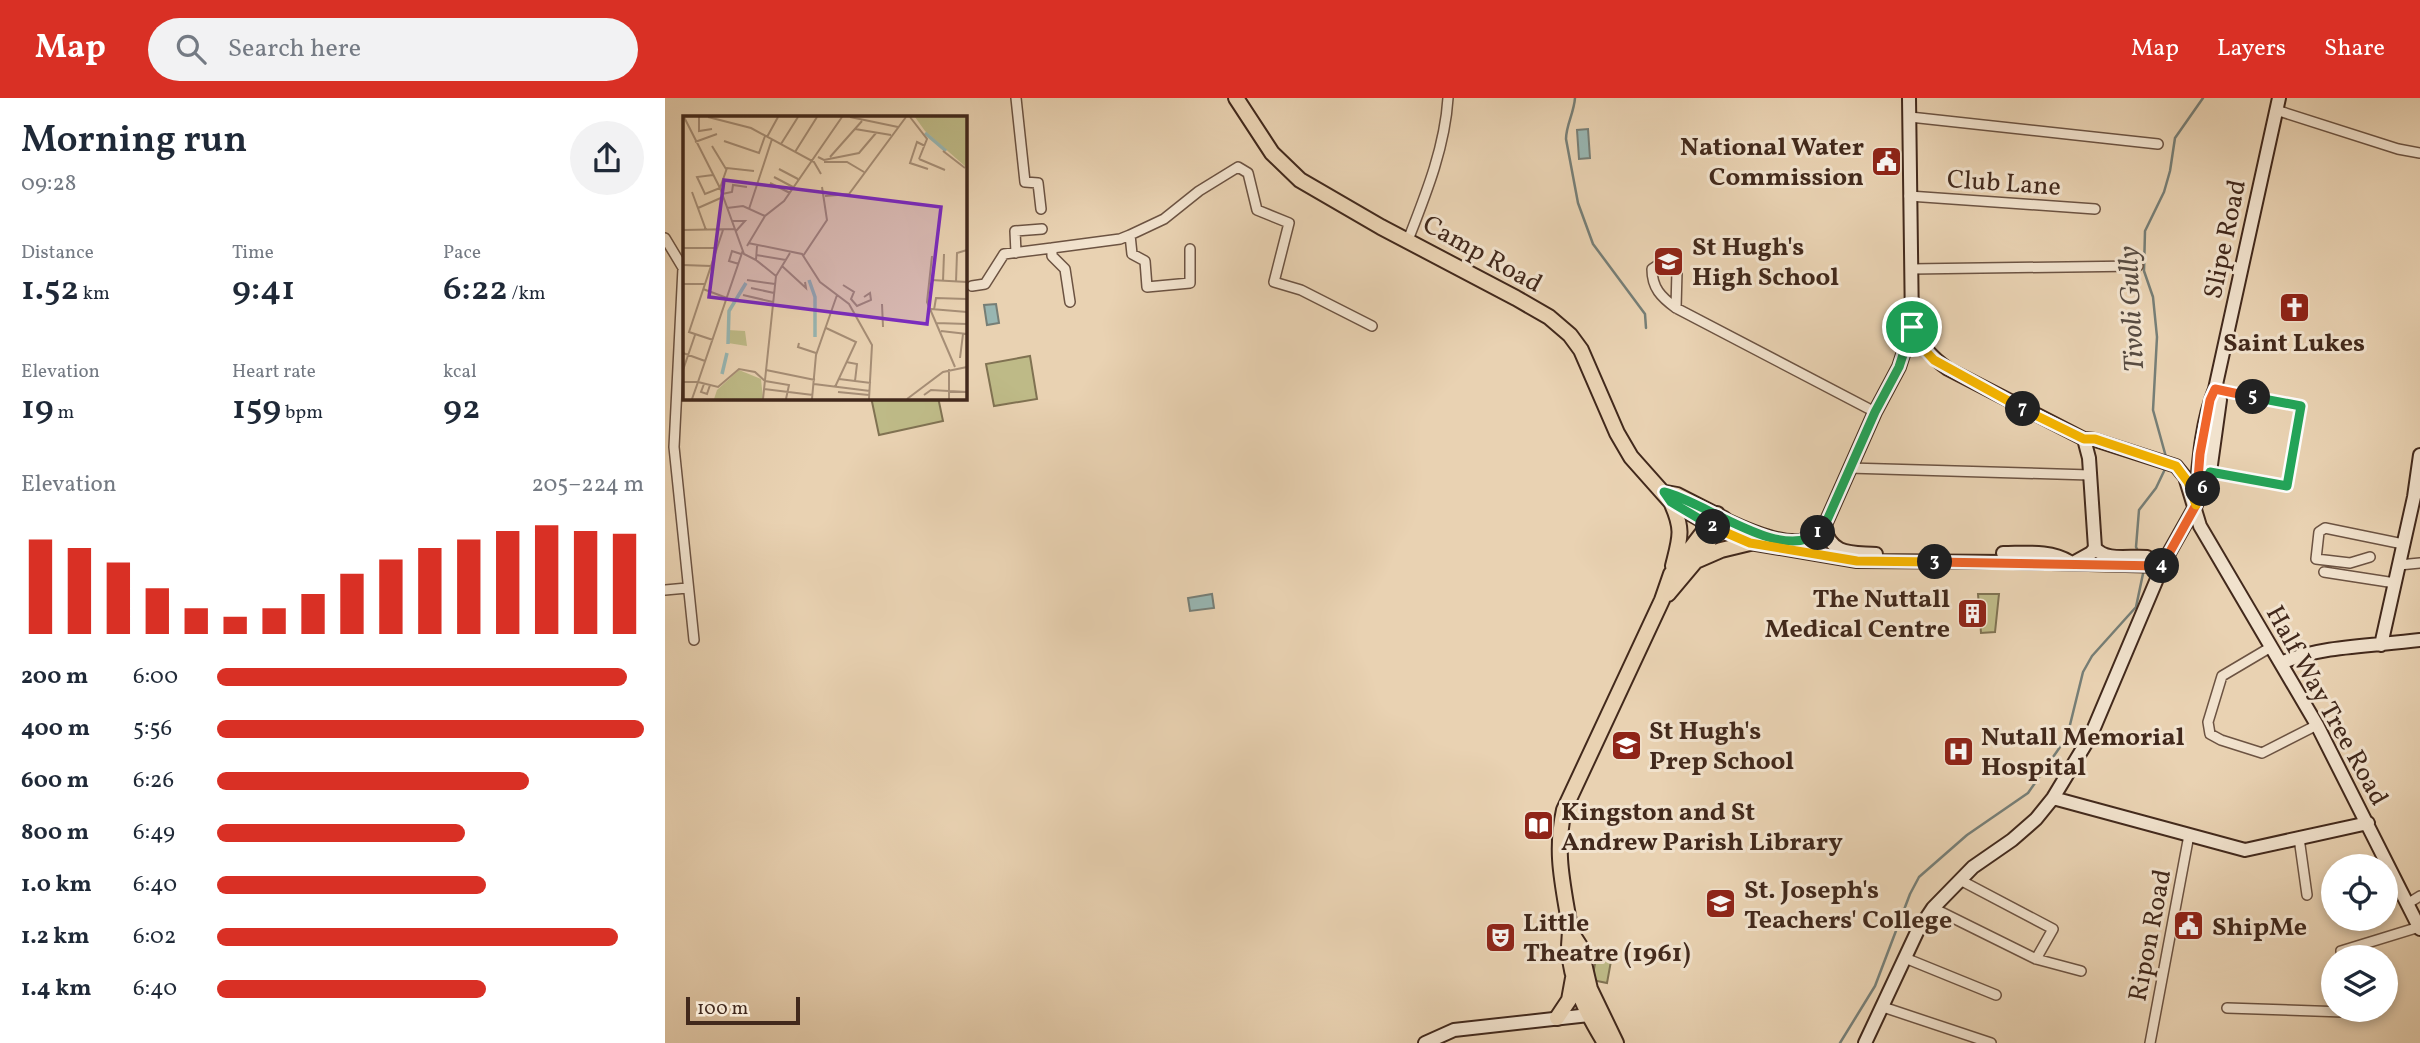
<!DOCTYPE html>
<html lang="en">
<head>
<meta charset="utf-8">
<style>
	:root { --surface:#fff; --page:#f2f2f3; --text:#1f2937; --muted:#747a83; --accent:#d93025 }
	body { margin:0; font-family:Vollkorn,serif; background:var(--page); color:var(--text); height:100vh; display:flex; flex-direction:column; font-size:26px; white-space:nowrap }
	* { box-sizing:border-box; margin:0 }
	p { font-size:23px; color:var(--muted) }
	.icon { flex:none; width:38px; height:38px; fill:none; stroke:currentColor; stroke-width:2; stroke-linecap:round; stroke-linejoin:round }
	.map { position:relative; flex:1; overflow:hidden }
	.sheet { display:flex; flex-direction:column; background:var(--surface); width:665px }
	.sheet>* { flex:none }
	.controls { position:absolute; left:1656px; top:756px; display:grid; gap:14px }
	.controls a { display:grid; place-items:center; width:77px; height:77px; border-radius:50%; background:var(--surface); box-shadow:0 4px 10px #0003; font-size:35px }
	.scale { position:absolute; left:21px; bottom:18px; width:114px; box-sizing:border-box; padding-left:7px; border:4px solid #42291c; border-top:0; font-size:19px; line-height:24px; white-space:nowrap; color:#42291c; -webkit-text-stroke:5px #f1e2cd; paint-order:stroke }
	.pin { position:absolute; display:grid; place-items:center; width:60px; height:60px; color:#fff; margin:-30px; border:4px solid #fff; border-radius:50%; box-shadow:0 2px 7px #0007 }
	.km { position:absolute; width:35px; height:35px; margin:-18px; border-radius:50%; background:#222; color:#fff; font-size:19px; line-height:35px; text-align:center }
	.round { display:grid; place-items:center; flex:none; width:74px; height:74px; border-radius:37px; background:var(--page) }
	.overview { display:flex; align-items:center; justify-content:space-between; height:119px; padding:0 21px }
	h1 { font-size:38px; font-weight:600; line-height:52px }
	.figures { display:grid; grid-template-columns:repeat(3,1fr); gap:10px; height:119px; padding:7px 21px }
	.figures div { display:grid; align-content:center }
	.figures b { font-size:35px; font-weight:600 }
	.figures small { font-size:19px; font-weight:400 }
	.figures p { font-size:19px }
	.chart { height:196px; padding:14px 21px }
	.chart p { display:flex; justify-content:space-between }
	.chart svg { width:100%; height:126px; margin-top:7px; stroke:var(--accent); stroke-width:6 }
	ul { padding:0 21px; list-style:none; font-size:23px }
	li { display:grid; grid-template-columns:112px 84px 1fr; align-items:center; height:52px }
	li i { height:18px; border-radius:9px; background:var(--accent) }
	header { display:flex; align-items:center; gap:42px; box-sizing:border-box; height:98px; padding:0 35px; background:var(--accent); color:#fff }
	header strong { font-size:33px }
	nav { display:flex; gap:38px; margin-inline-start:auto; font-size:24px }
	.search { width:490px; height:63px; background:var(--page); display:flex; align-items:center; gap:18px; box-sizing:border-box; padding:0 24px; border-radius:38px; color:var(--muted); font-size:26px }
	main { display:flex; flex:1; min-height:0 }
	.map>svg:first-child { display:block }
</style>
</head>
<body>
<header>
<strong>Map</strong>
<div class="search"><svg class="icon" aria-label="search" viewBox="0 0 24 24"><circle cx="10" cy="10" r="6"/><path d="M15 15l6 6"/></svg>Search here</div>
<nav><a>Map</a><a>Layers</a><a>Share</a></nav>
</header>
<main>
<section class="sheet">
<div class="overview"><div><h1>Morning run</h1><p>09:28</p></div><a class="round"><svg class="icon" aria-label="share" viewBox="0 0 24 24"><path d="M12 15V3M7 8l5-5 5 5M5 13v7h14v-7"/></svg></a></div>
<div class="figures">
<div><p>Distance</p><b>1.52<small> km</small></b></div>
<div><p>Time</p><b>9:41</b></div>
<div><p>Pace</p><b>6:22<small> /km</small></b></div>
</div>
<div class="figures">
<div><p>Elevation</p><b>19<small> m</small></b></div>
<div><p>Heart rate</p><b>159<small> bpm</small></b></div>
<div><p>kcal</p><b>92</b></div>
</div>
<div class="chart"><p><span>Elevation</span>205–224 m</p>
<svg viewBox="0 0 160 44" preserveAspectRatio="none"><path d="M5 44V11M15 44V14M25 44V19M35 44V28M45 44V35M55 44V38M65 44V35M75 44V30M85 44V23M95 44V18M105 44V14M115 44V11M125 44V8M135 44V6M145 44V8M155 44V9"/></svg>
</div>
<ul>
<li><b>200 m</b>6:00<i style="width:96%"></i></li>
<li><b>400 m</b>5:56<i style="width:100%"></i></li>
<li><b>600 m</b>6:26<i style="width:73%"></i></li>
<li><b>800 m</b>6:49<i style="width:58%"></i></li>
<li><b>1.0 km</b>6:40<i style="width:63%"></i></li>
<li><b>1.2 km</b>6:02<i style="width:94%"></i></li>
<li><b>1.4 km</b>6:40<i style="width:63%"></i></li>
</ul>
</section>
<div class="map">
<svg width="1755" height="945" viewBox="0 0 1755 945">
	<rect width="100%" height="100%" fill="#e9d2b2"/>
	<filter id="stains"><feTurbulence type="fractalNoise" baseFrequency=".00286" numOctaves="4"/><feColorMatrix values="0 0 0 0 .2 0 0 0 0 .09 0 0 0 0 .02 0 0 0 .5 -.17"/></filter>
	<radialGradient id="worn" r=".72"><stop offset=".6" stop-color="#630" stop-opacity="0"/><stop offset="1" stop-color="#630" stop-opacity=".3"/></radialGradient>
	<!-- green -->
	<path fill="#beba87" stroke="#807252" stroke-width="2" d="M365 258 372 301 329 308 321 266Z
		M206 299H273L278 323 214 337Z
		M1313 496H1334L1330 534 1316 535Z
		M931 860 946 863 942 885 927 882Z"/>
	<!-- water -->
	<path fill="#98b6b2" stroke="#767e76" stroke-width="2" d="M923 31 925 60 914 61 912 32Z
		M331 206 334 225 322 227 319 207Z
		M547 496 549 510 525 513 523 500Z"/>
	<g fill="none" stroke-linecap="round" stroke-linejoin="round">
		<!-- stream -->
		<path stroke="#767e76" stroke-width="2.5" d="M910 0C909 15 901 27 901 41L913 105 928 146 980 216 981 230
			M1501 359 1488 312 1492 239 1488 199 1479 173 1480 133 1499 94 1505 73 1510 40 1538 0
			M1474 455 1471 449 1474 412 1491 390 1501 369
			M1175 945 1210 888 1245 796 1254 779 1302 737 1363 695 1402 639 1418 574 1427 558 1471 509 1479 471"/>
		<defs>
			<path id="street" d="M351 0 360 84 373 85 376 111
				M1611 12 1733 51 1755 55
				M1245 19 1493 46
				M1244 98 1430 111
				M0 140 18 170 9 349 29 542
				M743 142C761 96 780 49 783 0
				M525 151V185L482 189 480 163 467 156 465 137 499 121 534 93 573 69 583 75 592 112 624 125 609 184 636 192 707 228
				M351 155 350 133 377 131
				M1246 171 1473 168
				M307 188 320 186 339 156 387 150
				M405 204 400 171 387 158V150L455 141 465 137
				M1011 210 1012 173 1006 167H993L987 171C987 190 996 199 1011 210L1210 314
				M1184 370 1425 377
				M1545 374 1622 388 1636 308 1550 291
				M1705 459 1685 465 1651 461 1654 434 1660 430 1738 446
				M1734 467 1755 465
				M1659 474 1730 485
				M0 492 22 490
				M1606 549 1557 578 1543 624 1545 636 1556 642 1597 655 1652 627
				M1634 740 1642 797
				M1295 782 1388 831 1371 861
				M1742 806 1755 798
				M1268 810 1371 861 1416 873
				M1677 859 1676 853 1754 829
				M1240 860 1331 897
				M1218 909 1326 945
				M1562 910 1679 914 1681 912
				M1485 945 1524 737"/>
			<path id="secondary" d="M1247 229C1256 247 1266 259 1283 271L1419 341 1424 360 1430 450 1426 455 1408 465
				M1419 341 1430 342 1511 368 1520 379 1535 428 1652 627 1755 831
				M1531 397C1534 362 1537 323 1550 291L1614 0
				M1059 421C1080 431 1124 451 1146 440 1152 438 1155 433 1159 429L1210 314 1234 269 1247 229 1244 0
				M1159 429C1167 458 1186 454 1211 456
				M1053 431 1085 445 1192 463 1348 464 1498 468
				M1430 450C1441 464 1466 457 1482 459
				M1338 455C1362 455 1385 452 1405 464
				M1716 547 1749 399 1755 357
				M1616 565C1658 547 1710 548 1755 542
				M1388 700 1580 752 1703 725
				M760 945 789 932 924 917 931 914
				M1200 945 1252 834 1268 810 1308 769 1347 742 1371 721 1388 700 1426 637 1500 462 1531 407 1545 374 1555 302 1550 291"/>
			<path id="primary" d="M571 0 607 55 635 82 716 129 851 200 884 219 905 237 916 252 952 335 966 359 1006 404 1053 431
				M1001 395 1012 397 1059 421 1029 465 1003 496
				M1006 404C1019 432 1015 440 1008 468
				M1033 462 1056 452 1085 445
				M906 834 915 848 925 891 951 945
				M892 920 904 902 908 880
				M940 945C923 917 905 884 904 850 904 841 906 833 904 824 897 782 890 753 899 712L997 502 1006 476 1052 416"/>
		</defs>
		<!-- street casing -->
		<use href="#street" stroke="#6c5342" stroke-width="12"/>
		<!-- secondary casing -->
		<use href="#secondary" stroke="#42291c" stroke-width="16"/>
		<!-- primary casing -->
		<use href="#primary" stroke="#42291c" stroke-width="18"/>
		<!-- street -->
		<use href="#street" stroke="#f1e2cd" stroke-width="9"/>
		<!-- secondary -->
		<use href="#secondary" stroke="#f1e2cd" stroke-width="12"/>
		<!-- primary -->
		<use href="#primary" stroke="#e9d2b2" stroke-width="14"/>
	</g>
	<g fill="none" stroke-linecap="round" stroke-linejoin="round">
		<defs>
			<path id="split-1" d="M1153 435 1159 429 1210 314 1234 269 1247 229"/>
			<path id="split-2" d="M1048 429 1006 404 999 394C1039 403 1116 465 1153 435"/>
			<path id="split-3" d="M1048 429 1085 445 1192 463 1270 464"/>
			<path id="split-4" d="M1270 464 1497 468"/>
			<path id="split-5" d="M1497 468 1531 407 1535 356 1545 302 1550 291 1588 299"/>
			<path id="split-6" d="M1538 391 1545 374 1622 388 1636 308 1588 299"/>
			<path id="split-7" d="M1358 311 1419 341H1430L1511 368 1523 384 1531 407 1538 391"/>
			<path id="split-8" d="M1247 229 1256 248 1269 262 1358 311"/>
		</defs>
		<!-- split-1 casing -->
		<use href="#split-1" stroke="#fff" stroke-width="14"/>
		<!-- split-2 casing -->
		<use href="#split-2" stroke="#fff" stroke-width="14"/>
		<!-- split-3 casing -->
		<use href="#split-3" stroke="#fff" stroke-width="14"/>
		<!-- split-4 casing -->
		<use href="#split-4" stroke="#fff" stroke-width="14"/>
		<!-- split-5 casing -->
		<use href="#split-5" stroke="#fff" stroke-width="14"/>
		<!-- split-6 casing -->
		<use href="#split-6" stroke="#fff" stroke-width="14"/>
		<!-- split-7 casing -->
		<use href="#split-7" stroke="#fff" stroke-width="14"/>
		<!-- split-8 casing -->
		<use href="#split-8" stroke="#fff" stroke-width="14"/>
		<!-- split-1 -->
		<use href="#split-1" stroke="#22a559" stroke-width="9"/>
		<!-- split-2 -->
		<use href="#split-2" stroke="#22a559" stroke-width="9"/>
		<!-- split-3 -->
		<use href="#split-3" stroke="#f5b400" stroke-width="9"/>
		<!-- split-4 -->
		<use href="#split-4" stroke="#f0652b" stroke-width="9"/>
		<!-- split-5 -->
		<use href="#split-5" stroke="#f0652b" stroke-width="9"/>
		<!-- split-6 -->
		<use href="#split-6" stroke="#22a559" stroke-width="9"/>
		<!-- split-7 -->
		<use href="#split-7" stroke="#f5b400" stroke-width="9"/>
		<!-- split-8 -->
		<use href="#split-8" stroke="#f5b400" stroke-width="9"/>
	</g>
	<!-- icons -->
	<defs>
		<symbol id="civic-square" viewBox="-11 -11 22 22"><rect x="-9" y="-9" width="18" height="18" rx="4" fill="#8f2418" stroke="#f1e2cd"/><path d="M-.6-6.5H3V-4.5H.6V-3L4-1V1h2V6H-6V1h2V-1L-.6-3ZM-1.2 2.5V6h2.4V2.5Z" fill="#fff"/></symbol>
		<symbol id="school-square" viewBox="-11 -11 22 22"><rect x="-9" y="-9" width="18" height="18" rx="4" fill="#8f2418" stroke="#f1e2cd"/><path d="M0-5L7-2L0 1L-7-2ZM-4 1L0 2.5L4 1V4Q0 6-4 4Z" fill="#fff"/></symbol>
		<symbol id="church-square" viewBox="-11 -11 22 22"><rect x="-9" y="-9" width="18" height="18" rx="4" fill="#8f2418" stroke="#f1e2cd"/><path d="M-1.2-6h2.4v3.5h3.3v2.4h-3.3V6h-2.4V-.1h-3.3v-2.4h3.3Z" fill="#fff"/></symbol>
		<symbol id="building-square" viewBox="-11 -11 22 22"><rect x="-9" y="-9" width="18" height="18" rx="4" fill="#8f2418" stroke="#f1e2cd"/><path d="M-4-6H4V6H1V3H-1V6H-4ZM-2.5-4.3h1.7v1.8h-1.7ZM.8-4.3h1.7v1.8H.8ZM-2.5-1h1.7V.8h-1.7ZM.8-1h1.7V.8H.8Z" fill="#fff"/></symbol>
		<symbol id="hospital-square" viewBox="-11 -11 22 22"><rect x="-9" y="-9" width="18" height="18" rx="4" fill="#8f2418" stroke="#f1e2cd"/><path d="M-5-5h3v3.5h4V-5h3V5h-3V1.5h-4V5h-3Z" fill="#fff"/></symbol>
		<symbol id="library-square" viewBox="-11 -11 22 22"><rect x="-9" y="-9" width="18" height="18" rx="4" fill="#8f2418" stroke="#f1e2cd"/><path d="M-6-4Q-3-5.5-.7-3.5V5Q-3 3-6 4ZM6-4Q3-5.5 .7-3.5V5Q3 3 6 4Z" fill="#fff"/></symbol>
		<symbol id="theatre-square" viewBox="-11 -11 22 22"><rect x="-9" y="-9" width="18" height="18" rx="4" fill="#8f2418" stroke="#f1e2cd"/><path d="M-5-5.5Q0-4 5-5.5V0Q5 5 0 6Q-5 5-5 0ZM-3.3-2.5H-1v1.5H-3.3ZM1-2.5H3.3v1.5H1ZM-2.8 1Q0 5.5 2.8 1Z" fill="#fff"/></symbol>
	</defs>
	<g fill-rule="evenodd">
		<use href="#civic-square" x="1204" y="46" width="35" height="35"/>
		<use href="#school-square" x="986" y="146" width="35" height="35"/>
		<use href="#church-square" x="1612" y="192" width="35" height="35"/>
		<use href="#building-square" x="1290" y="498" width="35" height="35"/>
		<use href="#school-square" x="944" y="630" width="35" height="35"/>
		<use href="#hospital-square" x="1276" y="636" width="35" height="35"/>
		<use href="#library-square" x="856" y="710" width="35" height="35"/>
		<use href="#school-square" x="1038" y="788" width="35" height="35"/>
		<use href="#civic-square" x="1506" y="810" width="35" height="35"/>
		<use href="#theatre-square" x="818" y="822" width="35" height="35"/>
	</g>
	<g text-anchor="middle" stroke-width="6" stroke-linejoin="round" paint-order="stroke">
		<!-- poi labels -->
		<g font-size="26" font-weight="bold" fill="#42291c" stroke="#f1e2cd" text-anchor="start">
			<text x="1199" y="57" text-anchor="end">National Water<tspan x="1199" dy="30">Commission</tspan></text>
			<text x="1027" y="157">St Hugh's<tspan x="1027" dy="30">High School</tspan></text>
			<text x="1629" y="253" text-anchor="middle">Saint Lukes</text>
			<text x="1285" y="509" text-anchor="end">The Nuttall<tspan x="1285" dy="30">Medical Centre</tspan></text>
			<text x="984" y="641">St Hugh's<tspan x="984" dy="30">Prep School</tspan></text>
			<text x="1316" y="647">Nutall Memorial<tspan x="1316" dy="30">Hospital</tspan></text>
			<text x="896" y="722">Kingston and St<tspan x="896" dy="30">Andrew Parish Library</tspan></text>
			<text x="1079" y="800">St. Joseph's<tspan x="1079" dy="30">Teachers' College</tspan></text>
			<text x="858" y="833">Little<tspan x="858" dy="30">Theatre (1961)</tspan></text>
			<text x="1547" y="837">ShipMe</text>
		</g>
		<!-- street labels -->
		<g font-size="26" fill="#42291c" stroke="#f1e2cd">
			<text transform="translate(1339 84) rotate(4)" y="9">Club Lane</text>
			<text transform="translate(1559 141) rotate(-78)" y="9">Slipe Road</text>
			<text transform="translate(818 155) rotate(29)" y="9">Camp Road</text>
			<text transform="translate(1663 607) rotate(61)" y="9">Half Way Tree Road</text>
			<text transform="translate(1484 837) rotate(-79)" y="9">Ripon Road</text>
		</g>
		<!-- water labels -->
		<g font-size="28" font-style="italic" fill="#584c42" stroke="#f1e2cd">
			<text transform="translate(1465 211) rotate(-93)" y="10">Tivoli Gully</text>
		</g>
	</g>
	<!-- overview -->
	<g transform="translate(18 18)">
		<rect width="284" height="284" fill="#e9d2b2"/>
		<path d="M232 1H283V51L242 15ZM44 214 62 215 64 230 45 227ZM56 254 78 263 80 283H31L34 274Z" fill="#beba87"/>
		<path fill="none" stroke="#98b6b2" stroke-width="3.5" d="M242 17 263 35M126 164 132 181V221M45 228 46 195 63 167M39 258 44 237"/>
		<path fill="none" stroke="#a68e76" stroke-width="2" d="M1 1 37 72 61 138 73 144M16 1V15L29 13M25 1 68 12 131 46 138 58M167 1 215 11M227 1 244 23 236 43M172 13 208 19M84 21 95 1M41 25 76 37 82 20M12 26 34 18M98 28 115 1M29 30 43 53M242 30 234 26 227 47 245 53M260 35 282 52M112 36 134 1M135 41 141 44 176 37 193 17M147 41 179 5M236 43 262 54M141 46H164L181 56M96 53 115 63M30 59 14 61 22 78 37 72 44 52 71 55M91 61 110 71M87 67 107 77M9 76 23 114M39 78 49 76 50 69 64 71M142 80 166 78 223 1M15 92 40 81M44 92 60 90 82 100M66 93 89 23M49 105H62L53 115M0 114 52 113M65 127 119 138 137 166 166 188 189 229 186 283M64 130 82 100 101 85 159 1M74 130 73 144 93 160M0 132H33M60 134 15 266 35 271 56 253 72 256 82 265M73 139 103 144M120 140 144 104 139 71M249 140 244 186 272 251M56 148 46 145 49 135 58 138M0 149 28 150M99 150 123 172 122 166M64 164 92 168M248 164 284 166M260 165 261 138M273 166 274 137 284 134M0 168H22M160 169 171 176 168 183 174 190 188 184 187 177 181 181M68 172 91 177M20 173 44 182M60 179 90 186M199 188 200 211M248 193 284 196M251 194 253 182 284 183M253 207 284 208M143 212 173 226 152 271M258 215 284 218M30 224 6 216 40 114M116 227 115 231 133 237M0 237 22 245M277 242 280 218M163 246 174 248 172 265M266 253V283M0 254 12 219M83 254 132 264M156 263 188 267M82 265 106 269 103 283M0 266H15L9 283M21 268 18 276 24 278 27 269M131 268 187 275M81 273 130 279M155 276 186 279M241 279 248 274 284 276M80 283 93 160 107 137M129 283 133 239 154 179M224 283 260 256 284 251"/>
		<path fill="#7b2cbf" fill-opacity="0.15" stroke="#7b2cbf" stroke-width="3.5" d="M41 64 258 91 244 208 26 181Z"/>
		<rect width="284" height="284" fill="none" stroke="#42291c" stroke-width="3.5"/>
	</g>
	<rect width="100%" height="100%" filter="url(#stains)"/>
	<rect width="100%" height="100%" fill="url(#worn)"/>
</svg>
<div class="controls">
<a><svg class="icon" aria-label="locate" viewBox="0 0 24 24"><circle cx="12" cy="12" r="6"/><path d="M12 2v4M12 18v4M2 12h4M18 12h4"/></svg></a>
<a><svg class="icon" aria-label="layers" viewBox="0 0 24 24"><path d="M12 4l9 5-9 5-9-5zM3 14l9 5 9-5"/></svg></a>
</div>
<div class="scale">100 m</div>
<div class="pin" style="left:1247px;top:229px;background:#1e9e55"><svg class="icon" aria-label="arrive" viewBox="0 0 24 24"><path d="M6 21V4h12l-3 4 3 4H6"/></svg></div>
<b class="km" style="left:1153px;top:435px">1</b>
<b class="km" style="left:1048px;top:429px">2</b>
<b class="km" style="left:1270px;top:464px">3</b>
<b class="km" style="left:1497px;top:468px">4</b>
<b class="km" style="left:1588px;top:299px">5</b>
<b class="km" style="left:1538px;top:391px">6</b>
<b class="km" style="left:1358px;top:311px">7</b>
</div>
</main>
</body>
</html>
